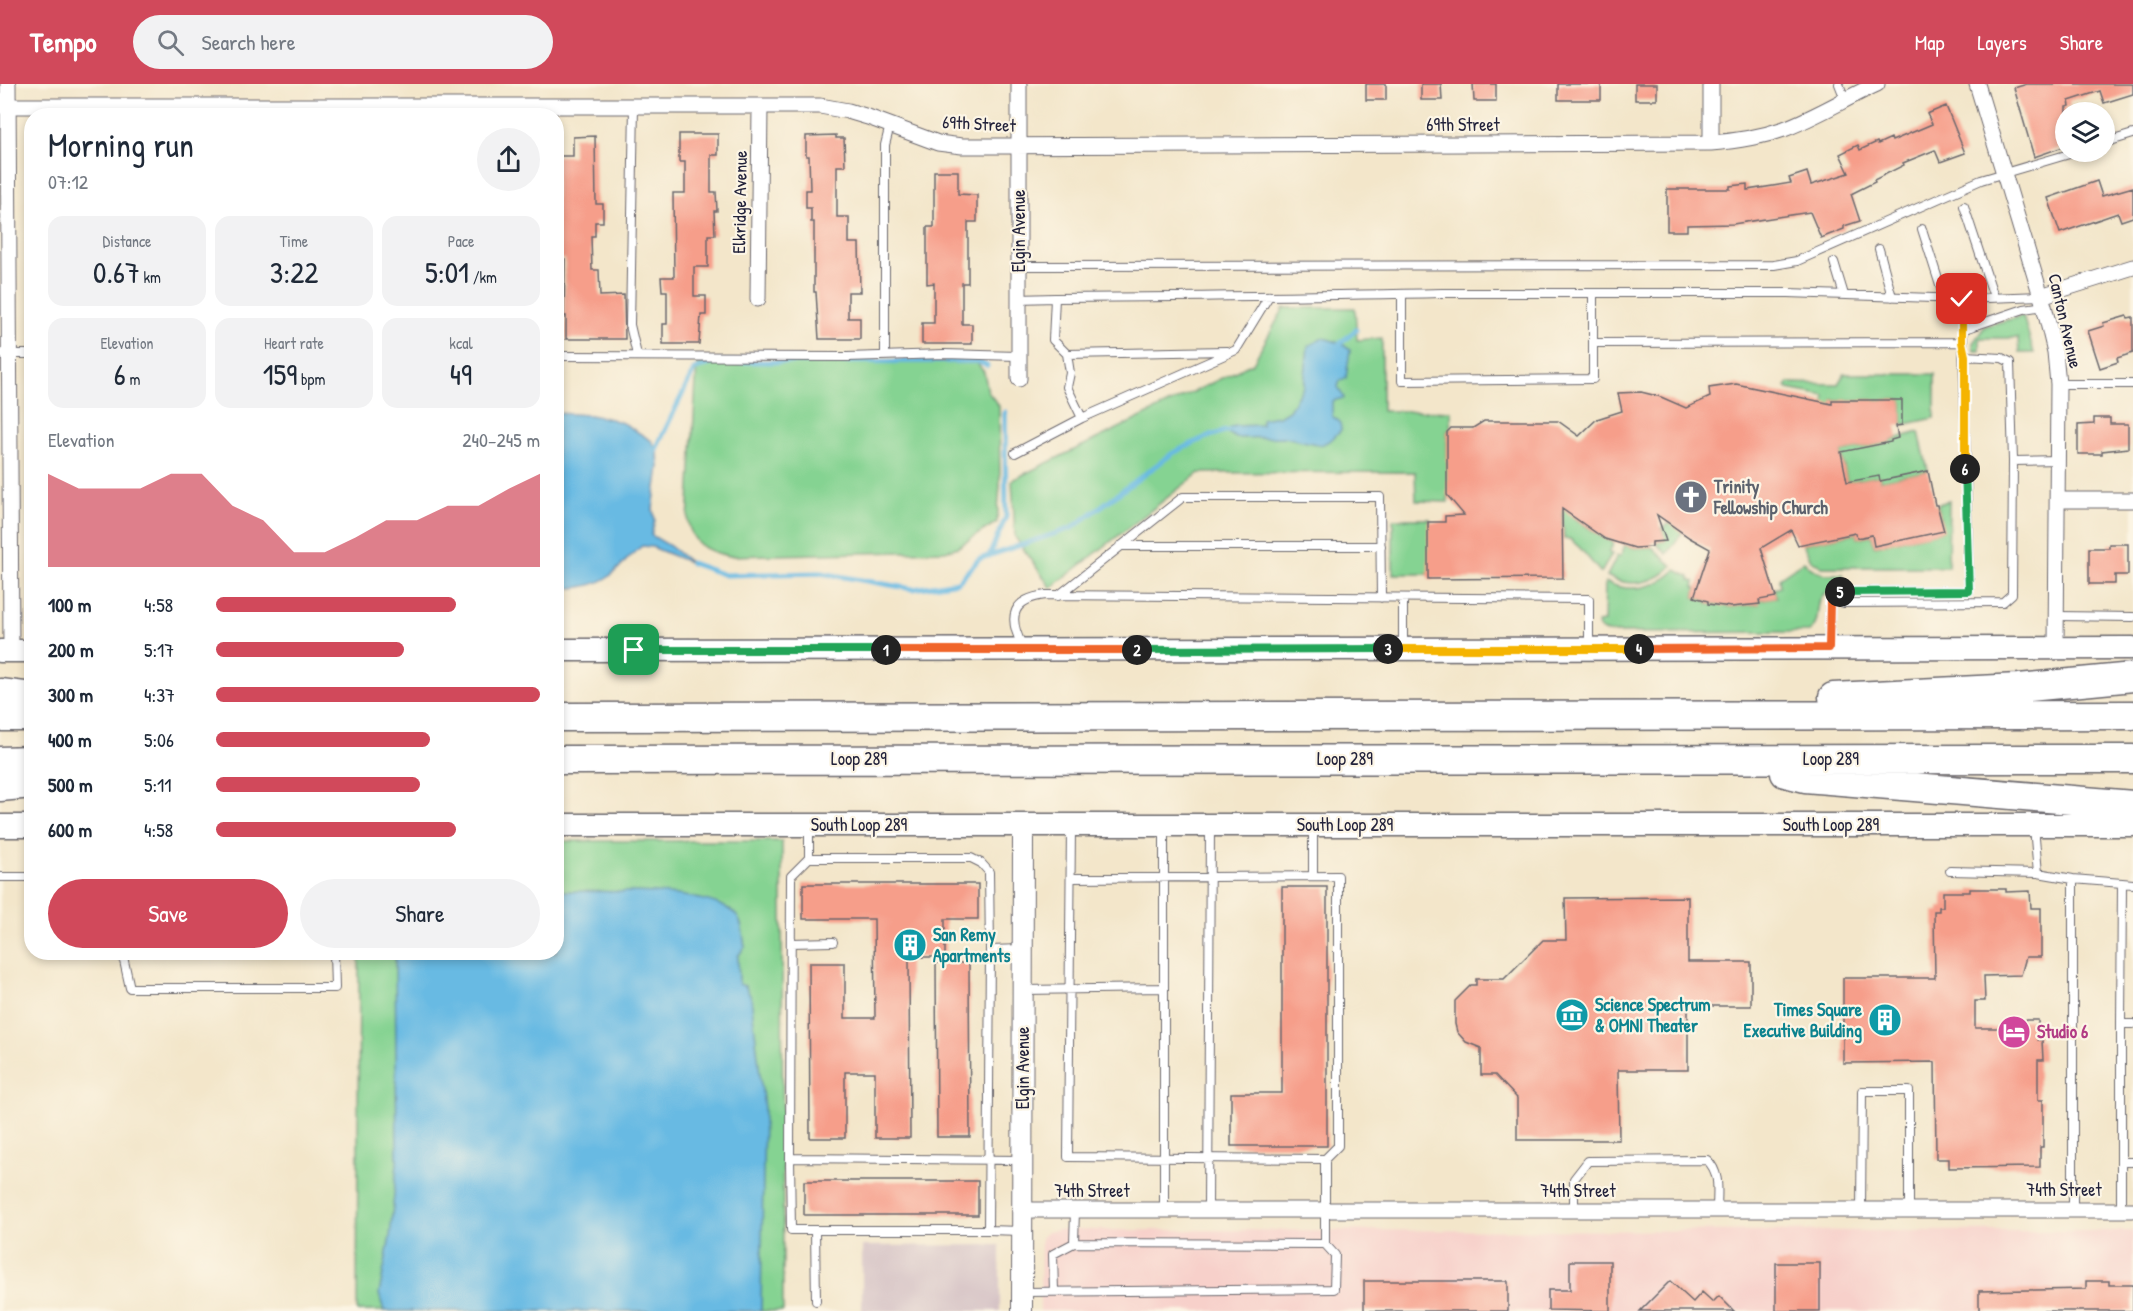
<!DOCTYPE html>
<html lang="en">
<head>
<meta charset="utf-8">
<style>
	:root { --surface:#fff; --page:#f2f2f3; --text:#1f2937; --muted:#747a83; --accent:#d1495b }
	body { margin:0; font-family:"Patrick Hand",sans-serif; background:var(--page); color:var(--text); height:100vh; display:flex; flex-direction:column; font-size:22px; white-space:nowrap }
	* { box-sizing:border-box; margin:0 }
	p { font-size:20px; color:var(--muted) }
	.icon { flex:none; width:33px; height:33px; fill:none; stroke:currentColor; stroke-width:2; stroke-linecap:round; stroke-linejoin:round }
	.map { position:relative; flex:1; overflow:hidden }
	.side { position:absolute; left:24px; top:24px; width:540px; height:852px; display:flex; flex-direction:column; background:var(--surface); border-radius:24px; box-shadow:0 3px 9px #0003 }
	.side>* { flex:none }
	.controls { position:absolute; left:2055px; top:18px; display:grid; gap:12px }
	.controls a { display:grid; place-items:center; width:60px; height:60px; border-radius:50%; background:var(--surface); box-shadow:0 3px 9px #0003; font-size:30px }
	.pin { position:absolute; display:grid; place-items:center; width:51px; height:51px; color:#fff; margin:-26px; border-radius:12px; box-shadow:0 3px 9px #0006 }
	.km { position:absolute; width:30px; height:30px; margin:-15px; border-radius:50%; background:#222; color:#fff; font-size:16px; line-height:30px; text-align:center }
	.round { display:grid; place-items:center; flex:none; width:63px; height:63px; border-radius:32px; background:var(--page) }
	.headline { display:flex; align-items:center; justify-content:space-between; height:102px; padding:0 24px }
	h1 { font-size:33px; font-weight:600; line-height:45px }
	.figures { display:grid; grid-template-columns:repeat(3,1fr); gap:9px; height:102px; padding:6px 24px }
	.figures div { display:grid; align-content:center; border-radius:15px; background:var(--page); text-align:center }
	.figures b { font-size:30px; font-weight:600 }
	.figures small { font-size:16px; font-weight:400 }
	.figures p { font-size:16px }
	.chart { height:168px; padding:12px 24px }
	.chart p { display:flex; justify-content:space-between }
	.chart svg { width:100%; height:108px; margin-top:6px; fill:var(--accent); opacity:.7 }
	.button { display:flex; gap:12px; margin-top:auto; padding:12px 24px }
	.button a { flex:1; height:69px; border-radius:36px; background:var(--accent); color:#fff; font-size:24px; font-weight:600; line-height:69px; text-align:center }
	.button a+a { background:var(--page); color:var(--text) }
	ul { padding:0 24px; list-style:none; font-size:20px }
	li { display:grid; grid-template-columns:96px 72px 1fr; align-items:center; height:45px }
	li i { height:15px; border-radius:8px; background:var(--accent) }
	header { display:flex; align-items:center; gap:36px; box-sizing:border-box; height:84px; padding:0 30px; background:var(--accent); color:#fff }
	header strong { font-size:28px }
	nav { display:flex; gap:33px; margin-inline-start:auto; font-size:21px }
	.search { width:420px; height:54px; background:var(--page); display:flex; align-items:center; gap:15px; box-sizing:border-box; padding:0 21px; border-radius:33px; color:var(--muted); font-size:22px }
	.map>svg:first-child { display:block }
</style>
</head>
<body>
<header>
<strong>Tempo</strong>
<div class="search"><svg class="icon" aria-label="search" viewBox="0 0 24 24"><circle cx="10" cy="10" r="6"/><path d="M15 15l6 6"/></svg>Search here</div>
<nav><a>Map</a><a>Layers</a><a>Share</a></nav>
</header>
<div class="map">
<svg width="2133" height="1227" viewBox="0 0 2133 1227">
	<rect width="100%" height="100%" fill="#fcf5e5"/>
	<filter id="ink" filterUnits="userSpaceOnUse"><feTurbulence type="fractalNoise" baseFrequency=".0167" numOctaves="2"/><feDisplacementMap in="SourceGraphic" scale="12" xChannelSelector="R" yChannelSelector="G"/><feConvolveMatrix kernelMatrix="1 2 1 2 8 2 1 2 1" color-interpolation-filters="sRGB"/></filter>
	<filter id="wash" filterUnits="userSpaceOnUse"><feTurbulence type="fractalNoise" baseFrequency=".008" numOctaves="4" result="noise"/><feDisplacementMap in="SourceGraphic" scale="24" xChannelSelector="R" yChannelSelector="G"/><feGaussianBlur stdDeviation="1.35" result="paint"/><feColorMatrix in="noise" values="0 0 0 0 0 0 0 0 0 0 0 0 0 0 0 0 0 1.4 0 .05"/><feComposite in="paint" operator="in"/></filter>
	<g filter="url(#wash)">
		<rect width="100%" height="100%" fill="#f3e6ca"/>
		<!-- built -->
		<path fill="#f7d0ca" d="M1058 1146 2133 1147V1227H1040L1041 1154 1047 1148Z"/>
		<!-- industrial -->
		<path fill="#d2bec2" d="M1000 1161V1227H862V1162Z"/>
		<!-- green -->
		<path fill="#85d392" stroke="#547a66" stroke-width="1.5" d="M1284 224H1355L1357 256 1382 254V327H1451V344L1447 348 1448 418 1416 417 1415 388 1199 389 1051 504 1015 453 1012 396 1253 279Z
			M2023 232 2034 269H2019L2018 254H1980V267H1974L1973 259 1985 242Z
			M697 279H977L984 288 988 308 999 322 1000 402 997 438 958 463 945 467 729 472C706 467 692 461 688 437Z
			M1844 290H1935V334L1902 341V316H1833L1832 321H1824L1825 312 1788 305 1786 303 1789 299 1838 300Z
			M1919 348 1928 387 1880 397 1879 392 1847 398 1841 368 1891 358V356Z
			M1569 415 1573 433 1605 455 1614 458 1609 469 1612 470 1601 489 1580 464 1570 455H1564L1562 425Z
			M1949 416 1948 483H1822L1811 476 1803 460 1856 449 1857 454 1872 451 1874 462 1943 447 1937 421Z
			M1393 435H1430V453L1436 490H1393Z
			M1669 439 1686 443 1667 470 1655 458 1665 457 1662 444Z
			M1625 461 1635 464 1652 463 1672 482C1656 500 1628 504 1607 492L1617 472H1621Z
			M1804 477C1815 491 1827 491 1843 490V504C1805 505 1827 536 1809 548L1608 549C1603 547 1598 545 1597 539L1604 538 1605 498C1629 509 1656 505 1676 486L1690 493V496L1695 498 1694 503 1697 504 1694 513 1708 517V520L1731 523 1759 520V516L1776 513 1774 505 1780 503 1779 494Z
			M557 757H782L783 1227H357L359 869 556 868Z"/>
		<!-- water -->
		<path fill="#67bae3" stroke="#446e8f" stroke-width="1.5" d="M1323 254 1341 259 1350 266 1346 294 1340 296 1338 303 1344 314 1332 317V332L1340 338 1341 346 1331 356 1321 361 1284 353 1236 354 1225 347 1235 342 1261 341V335L1279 332 1289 326 1304 302 1308 262Z
			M556 329 590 331 611 335 625 340 652 357 658 368 659 383 653 425 655 436 651 451 670 462 691 479 652 463 642 462C630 471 622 482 611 491 596 503 575 504 557 505Z
			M557 807C597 808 705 803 734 829 743 836 743 853 745 863L738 872 739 900 745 902 751 913 764 1024 761 1227H384L379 1210 390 1153 397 1079 395 869 556 868Z"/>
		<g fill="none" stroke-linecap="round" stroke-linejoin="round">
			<!-- stream -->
			<path stroke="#67bae3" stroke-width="5" d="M1336 263 1356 246
				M656 365 694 286 715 278 978 277 987 282
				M989 472 1006 433 1005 328
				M691 479 725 491 821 489 913 505 958 498 979 475 1072 444 1173 369 1202 355 1225 347H1232"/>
		</g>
		<g id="blocks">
			<!-- building -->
			<path fill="#f69e8a" d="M1366 0H1386V16H1366Z
				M1421 0H1441L1442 16H1421Z
				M1473 0H1496V17H1474Z
				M1558 0H1601V16H1558Z
				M1635 0H1657V16H1635Z
				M2027 0H2133V10L2104 19 2100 7 2069 17 2070 22 2066 23V62L2034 73 2014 4Z
				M1946 22 1965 69 1940 78 1935 66 1903 79 1904 81 1874 96 1875 98 1851 110 1860 137 1844 142V145L1821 154 1810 128 1733 140 1687 141V147H1667V105H1730V102L1747 100V106L1791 99 1789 94 1807 88 1811 101 1849 89 1840 70 1858 61 1860 66 1877 58 1878 60 1891 54 1892 57 1932 40 1927 30Z
				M679 50H718V71H711V108H716L717 127H714L715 151H708V183H694V212H706V231H701L699 260H663V240H667V207H662L661 193H674L673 109H685V78H679Z
				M836 51V54H844L845 82H837V133H849V159H859L860 208H848V234H860V255H819L816 208H814V138H811V124H806V106H810L809 72H806V52Z
				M595 52 596 120H603V138H595V152H591L592 186H599L600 212 624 211 625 255H566V232H564L565 175H556V72H573V53Z
				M934 87H958V110L977 111V138H968V199H962V240H972V260H922V239H934V199L927 200V143H934Z
				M2097 97 2102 112 2133 103V133L2121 137 2118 129 2060 149 2048 114Z
				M2127 232 2128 234 2133 233V269L2117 274 2118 278 2100 284 2088 247 2104 242 2103 239Z
				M1736 300 1832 320V316H1902V341L1896 342 1898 354 1891 356V358L1841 368 1847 398 1879 392 1880 397 1928 387 1935 421H1937L1944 447 1874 462 1872 451 1857 454 1856 449 1798 461 1791 446 1761 464 1776 513 1759 516 1760 520 1731 523 1708 520V517L1694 513 1710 465 1690 454 1657 431 1666 457 1652 458V463L1635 464 1605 455 1562 425 1563 494 1428 495V438H1445V432L1464 431 1447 411V348L1451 344H1473L1484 337H1558L1579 352 1597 335 1622 327 1618 309 1641 308 1661 313 1686 324 1710 313 1709 304Z
				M2094 334H2110V340H2128V364L2102 367V370H2078V341L2094 340Z
				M2109 460H2128V491H2115V500H2089V464H2109Z
				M803 800H978V835H945V873H909L910 1054H875V988H845V1054H810L809 879H845V934H875L874 835H803Z
				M1282 803H1327V1062H1231V1009H1282Z
				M1970 805H2006V808L2030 807 2031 824H2041V873H2026L2021 891 1984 892 1985 917H1975V944H2010V936H2038V956H2042L2043 976H2038V1016H2043V1063H2040V1083L1949 1084V1075H1936L1935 978 1843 979V894H1935L1934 827H1939V823H1943V808H1970Z
				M1688 813V878H1751V922H1688V986H1618L1619 1056H1517V1014L1495 991H1481V964L1466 958 1457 948 1455 940V917L1471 901H1476V895H1504L1543 856H1566L1565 814Z
				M936 879H969L970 1053H937Z
				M804 1097H978V1131H804Z
				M1570 1177H1610V1227L1548 1226V1206H1570Z
				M1776 1179H1820V1227H1776Z
				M1364 1197H1508V1227H1364Z
				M1670 1197 1693 1218 1702 1208 1713 1218 1719 1212 1734 1227H1640Z
				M2086 1197H2109V1201H2133V1227H1979V1207L2086 1205Z"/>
		</g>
	</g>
	<g filter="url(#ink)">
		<use href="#blocks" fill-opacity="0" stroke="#6b676d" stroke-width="1.5"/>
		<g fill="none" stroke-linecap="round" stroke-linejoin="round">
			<defs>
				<path id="service" d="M1839 0 1845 15
					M634 22 630 241 637 271
					M2104 59 2133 50
					M1964 122 1994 213
					M1922 145 1944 214
					M1879 165 1892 213
					M1834 178 1844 211
					M1019 182 1774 181 1797 177 1981 96 2076 68
					M1402 210V297L1593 295V210
					M1269 212 1236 266 1082 334 1067 303 1070 289 1067 270 1053 256 1055 214C1184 213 1313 212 1442 209H1788L1962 215 2041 212
					M1018 215 1055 214
					M1962 246 2024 225 2044 222
					M1593 259 1962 258
					M0 270H32
					M1067 270 1227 267
					M885 271V61L890 41
					M556 272 847 273 944 270 1018 272
					M2058 300H2133
					M1015 369 1082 334
					M2013 377 2058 376
					M1120 462H1381
					M1058 512 1183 413H1380L1381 514
					M1403 514V563
					M1830 516 1843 519 2003 518 2012 510 2013 377 2010 278 2002 274 1964 272
					M2057 532 2133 533
					M1022 561C1007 532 1013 515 1046 511L1589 515V563
					M1829 563 1830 516 1840 508 1969 507 1962 215
					M809 743V774L791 792 790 1074 1022 1076
					M1071 743 1068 1073 1325 1075V1160
					M1313 743V792
					M2034 743 2038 789 2073 795 2122 799
					M809 774H971L981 779 989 788 990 866 1022 865
					M1950 787 2038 789
					M0 793H32
					M1071 794 1338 792V1062L1325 1075
					M2073 795V1126
					M791 859 833 858
					M122 868 130 904H335L334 868
					M1024 906 1164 904
					M2121 940 2122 799 2133 800
					M790 1074 791 1146H988L990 866
					M2121 1078H2133
					M1164 1126V744
					M1208 1126 1210 742
					M1574 1126V1095L1588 1077 1707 1076C1721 1089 1717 1108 1717 1126
					M1861 1126 1862 1007H1909V1126
					M2121 1126V940H2133
					M815 1146 816 1217
					M988 1146 1022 1147
					M1074 1159 1075 1126
					M1024 1208 1334 1205 1335 1171 1325 1160 1074 1159 1053 1170 1054 1207"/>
				<path id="minor" d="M8 0 11 567
					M1019 0V295
					M1711 0V59
					M1977 0 2044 222 2055 268 2058 300 2056 564
					M0 22H820L848 27 868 33 938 59 962 62 1711 59C1736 57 1761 53 1784 45 1816 33 1846 14 1877 0
					M2041 212 2133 183
					M758 215 760 22
					M2058 416H2133
					M1022 1126H2133"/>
				<path id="tertiary" d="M1022 1227 1023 741"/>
				<path id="secondary" d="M556 566 2133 564
					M0 567H32
					M556 741H2133
					M0 742H32"/>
				<path id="motorway" d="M0 609 32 613
					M1833 613 2019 604 2133 593
					M0 633H32
					M556 633 2133 631
					M556 676 2133 675
					M0 677 32 676
					M1785 689 1805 694 2133 721
					M0 703 32 700"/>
			</defs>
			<!-- service casing -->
			<use href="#service" stroke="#6b676d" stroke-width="10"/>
			<!-- minor casing -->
			<use href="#minor" stroke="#6b676d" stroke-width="17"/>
			<!-- tertiary casing -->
			<use href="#tertiary" stroke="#6b676d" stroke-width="22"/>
			<!-- secondary casing -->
			<use href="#secondary" stroke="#6b676d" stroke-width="25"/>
			<!-- motorway casing -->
			<use href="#motorway" stroke="#6b676d" stroke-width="31"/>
			<!-- service -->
			<use href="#service" stroke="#fff" stroke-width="8"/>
			<!-- minor -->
			<use href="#minor" stroke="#fff" stroke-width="15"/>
			<!-- tertiary -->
			<use href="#tertiary" stroke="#fff" stroke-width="20"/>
			<!-- secondary -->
			<use href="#secondary" stroke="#fff" stroke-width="22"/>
			<!-- motorway -->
			<use href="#motorway" stroke="#fff" stroke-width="28"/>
		</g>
	</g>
	<g fill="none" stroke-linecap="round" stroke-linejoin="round" filter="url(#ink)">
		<defs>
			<path id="split-1" d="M634 566H886"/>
			<path id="split-2" d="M886 566H1137"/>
			<path id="split-3" d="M1137 566 1388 565"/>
			<path id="split-4" d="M1388 565H1639"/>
			<path id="split-5" d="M1639 565 1829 564 1830 516 1840 508"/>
			<path id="split-6" d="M1840 508 1969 507 1965 385"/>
			<path id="split-7" d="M1962 215V258L1965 272V385"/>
		</defs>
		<!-- split-1 casing -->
		<use href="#split-1" stroke="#fff" stroke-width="12"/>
		<!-- split-2 casing -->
		<use href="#split-2" stroke="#fff" stroke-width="12"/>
		<!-- split-3 casing -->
		<use href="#split-3" stroke="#fff" stroke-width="12"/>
		<!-- split-4 casing -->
		<use href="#split-4" stroke="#fff" stroke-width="12"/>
		<!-- split-5 casing -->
		<use href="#split-5" stroke="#fff" stroke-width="12"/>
		<!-- split-6 casing -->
		<use href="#split-6" stroke="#fff" stroke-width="12"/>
		<!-- split-7 casing -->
		<use href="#split-7" stroke="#fff" stroke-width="12"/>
		<!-- split-1 -->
		<use href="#split-1" stroke="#22a559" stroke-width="8"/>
		<!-- split-2 -->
		<use href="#split-2" stroke="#f0652b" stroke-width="8"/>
		<!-- split-3 -->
		<use href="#split-3" stroke="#22a559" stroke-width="8"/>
		<!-- split-4 -->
		<use href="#split-4" stroke="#f5b400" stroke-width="8"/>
		<!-- split-5 -->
		<use href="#split-5" stroke="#f0652b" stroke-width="8"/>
		<!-- split-6 -->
		<use href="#split-6" stroke="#22a559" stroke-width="8"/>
		<!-- split-7 -->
		<use href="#split-7" stroke="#f5b400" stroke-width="8"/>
	</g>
	<!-- icons -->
	<defs>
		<symbol id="church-disc" viewBox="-11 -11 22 22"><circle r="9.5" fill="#6b7280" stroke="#fcf5e5"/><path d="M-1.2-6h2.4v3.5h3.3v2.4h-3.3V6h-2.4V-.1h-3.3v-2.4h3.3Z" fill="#fff"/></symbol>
		<symbol id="building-disc" viewBox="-11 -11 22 22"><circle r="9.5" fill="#0f9aa8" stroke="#fcf5e5"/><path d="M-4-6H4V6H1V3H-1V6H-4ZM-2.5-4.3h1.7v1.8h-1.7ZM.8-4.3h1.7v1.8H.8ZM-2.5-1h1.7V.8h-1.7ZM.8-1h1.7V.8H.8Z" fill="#fff"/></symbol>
		<symbol id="museum-disc" viewBox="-11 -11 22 22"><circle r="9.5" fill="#0f9aa8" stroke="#fcf5e5"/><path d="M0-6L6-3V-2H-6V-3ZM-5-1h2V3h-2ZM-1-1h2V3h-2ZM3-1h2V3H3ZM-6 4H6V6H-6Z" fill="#fff"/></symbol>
		<symbol id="hotel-disc" viewBox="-11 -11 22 22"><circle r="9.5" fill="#d1479c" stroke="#fcf5e5"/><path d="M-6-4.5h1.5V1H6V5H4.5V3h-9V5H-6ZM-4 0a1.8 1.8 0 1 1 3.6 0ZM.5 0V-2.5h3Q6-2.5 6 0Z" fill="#fff"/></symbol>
	</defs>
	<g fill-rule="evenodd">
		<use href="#church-disc" x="1672" y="394" width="38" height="38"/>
		<use href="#building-disc" x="891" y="842" width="38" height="38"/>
		<use href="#museum-disc" x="1553" y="912" width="38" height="38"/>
		<use href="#building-disc" x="1866" y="917" width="38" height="38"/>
		<use href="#hotel-disc" x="1995" y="929" width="38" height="38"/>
	</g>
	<g text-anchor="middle" stroke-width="4.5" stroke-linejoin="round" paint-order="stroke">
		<!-- street labels -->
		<g font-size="18" fill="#22223b" stroke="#fcf5e5">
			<text transform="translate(979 40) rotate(3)" y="6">69th Street</text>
			<text x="1463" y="47">69th Street</text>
			<text transform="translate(740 118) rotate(-89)" y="6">Elkridge Avenue</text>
			<text transform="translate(1019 147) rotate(-90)" y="6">Elgin Avenue</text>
			<text transform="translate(2065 237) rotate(77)" y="6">Canton Avenue</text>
			<text x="859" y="681">Loop 289</text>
			<text x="1345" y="681">Loop 289</text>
			<text x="1831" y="681">Loop 289</text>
			<text x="859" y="747">South Loop 289</text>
			<text x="1345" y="747">South Loop 289</text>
			<text x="1831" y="747">South Loop 289</text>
			<text transform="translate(1023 984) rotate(-90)" y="6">Elgin Avenue</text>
			<text x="2064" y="1112">74th Street</text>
			<text x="1092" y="1113">74th Street</text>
			<text x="1578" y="1113">74th Street</text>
		</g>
		<!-- worship labels -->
		<g font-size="18" font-weight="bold" fill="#5b616d" stroke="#fcf5e5" text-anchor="start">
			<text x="1714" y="409">Trinity<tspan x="1714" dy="21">Fellowship Church</tspan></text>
		</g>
		<!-- culture labels -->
		<g font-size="18" font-weight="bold" fill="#0d838f" stroke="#fcf5e5" text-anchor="start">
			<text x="933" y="857">San Remy<tspan x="933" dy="21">Apartments</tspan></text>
			<text x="1595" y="927">Science Spectrum<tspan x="1595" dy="21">&amp; OMNI Theater</tspan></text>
			<text x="1862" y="932" text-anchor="end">Times Square<tspan x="1862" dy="21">Executive Building</tspan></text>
		</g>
		<!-- hotel labels -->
		<g font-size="18" font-weight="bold" fill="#b23c85" stroke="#fcf5e5" text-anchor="start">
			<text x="2037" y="954">Studio 6</text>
		</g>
	</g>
</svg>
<div class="controls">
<a><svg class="icon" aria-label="layers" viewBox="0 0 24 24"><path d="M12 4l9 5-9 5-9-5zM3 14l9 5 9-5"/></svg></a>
</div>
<div class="pin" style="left:634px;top:566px;background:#1e9e55"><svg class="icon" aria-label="arrive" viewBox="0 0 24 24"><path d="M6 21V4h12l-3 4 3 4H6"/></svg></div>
<div class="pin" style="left:1962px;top:215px;background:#d93025"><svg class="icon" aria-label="check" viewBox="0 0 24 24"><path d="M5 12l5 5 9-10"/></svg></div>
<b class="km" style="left:886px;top:566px">1</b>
<b class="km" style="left:1137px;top:566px">2</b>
<b class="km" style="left:1388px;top:565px">3</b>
<b class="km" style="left:1639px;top:565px">4</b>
<b class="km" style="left:1840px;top:508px">5</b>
<b class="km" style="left:1965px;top:385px">6</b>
<section class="side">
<div class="headline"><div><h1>Morning run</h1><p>07:12</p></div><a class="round"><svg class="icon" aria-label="share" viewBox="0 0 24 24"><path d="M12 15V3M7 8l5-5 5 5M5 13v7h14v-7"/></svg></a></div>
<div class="figures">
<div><p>Distance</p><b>0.67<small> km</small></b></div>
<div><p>Time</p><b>3:22</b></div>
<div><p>Pace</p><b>5:01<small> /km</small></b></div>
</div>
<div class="figures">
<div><p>Elevation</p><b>6<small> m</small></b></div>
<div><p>Heart rate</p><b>159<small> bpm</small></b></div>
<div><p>kcal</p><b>49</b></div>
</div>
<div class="chart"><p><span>Elevation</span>240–245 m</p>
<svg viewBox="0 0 160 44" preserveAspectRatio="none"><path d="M0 44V6L10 12L20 12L30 12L40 6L50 6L60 19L70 25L80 38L90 38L100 32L110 25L120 25L130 19L140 19L150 12L160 6V44z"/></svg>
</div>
<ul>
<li><b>100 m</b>4:58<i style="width:74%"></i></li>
<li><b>200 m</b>5:17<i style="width:58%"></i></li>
<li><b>300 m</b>4:37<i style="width:100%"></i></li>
<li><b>400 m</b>5:06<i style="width:66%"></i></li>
<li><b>500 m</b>5:11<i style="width:63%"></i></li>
<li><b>600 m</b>4:58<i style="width:74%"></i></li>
</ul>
<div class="button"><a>Save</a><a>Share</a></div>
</section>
</div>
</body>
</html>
